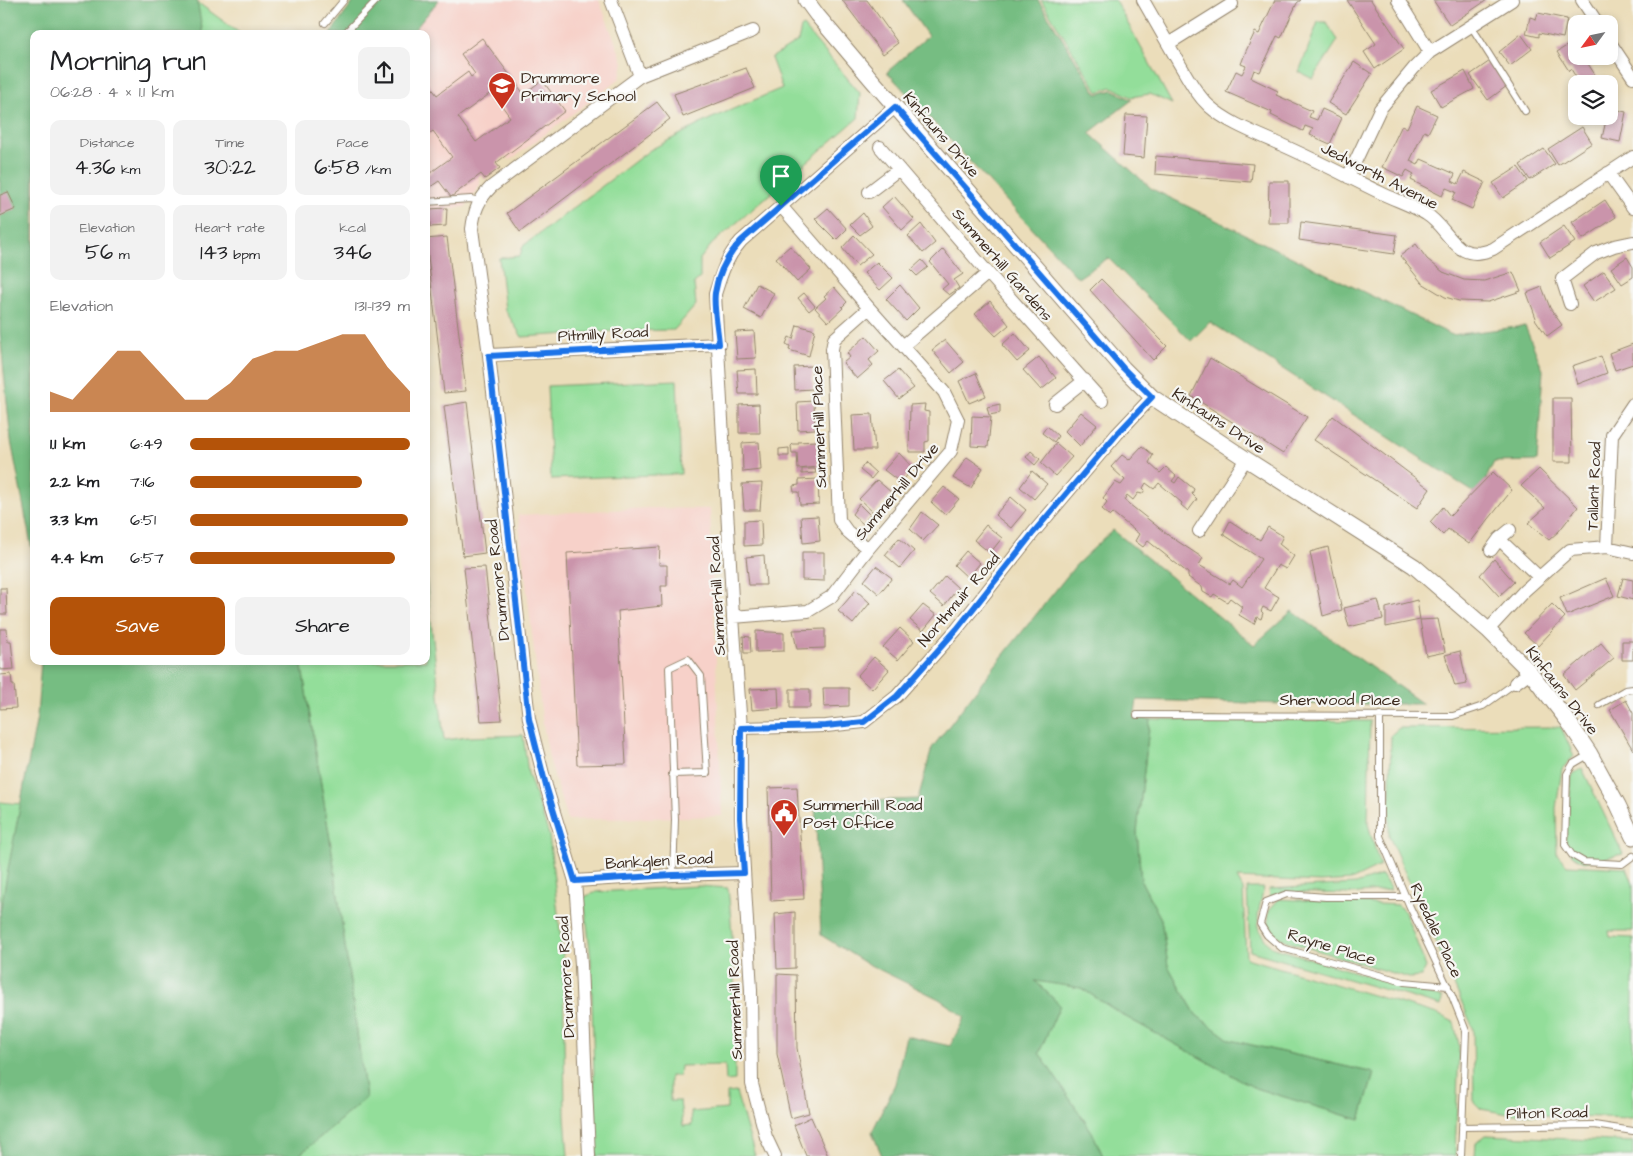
<!DOCTYPE html>
<html lang="en">
<head>
<meta charset="utf-8">
<style>
	:root { --surface:#fff; --page:#f2f2f2; --text:#202124; --muted:#757577; --accent:#b45309 }
	body { margin:0; font-family:"Architects Daughter",sans-serif; background:var(--page); color:var(--text); height:100vh; display:flex; flex-direction:column; font-size:19px; white-space:nowrap }
	* { box-sizing:border-box; margin:0 }
	p { font-size:16px; color:var(--muted) }
	.icon { flex:none; width:28px; height:28px; fill:none; stroke:currentColor; stroke-width:2; stroke-linecap:round; stroke-linejoin:round }
	.map { position:relative; flex:1; overflow:hidden }
	.details { position:absolute; left:30px; top:30px; width:400px; height:635px; display:flex; flex-direction:column; background:var(--surface); border-radius:10px; box-shadow:0 2px 8px #0003 }
	.details>* { flex:none }
	.needle { width:32px; rotate:237deg }
	.fabs { position:absolute; left:1568px; top:15px; display:grid; gap:10px }
	.fabs a { display:grid; place-items:center; width:50px; height:50px; border-radius:10px; background:var(--surface); box-shadow:0 2px 8px #0003; font-size:25px }
	.pin { position:absolute; display:grid; place-items:center; width:42px; height:42px; color:#fff; margin:-51px -21px; border-radius:50% 50% 50% 0; rotate:-45deg; box-shadow:0 0 5px #0007 }
	.pin .icon { rotate:45deg }
	.round { display:grid; place-items:center; flex:none; width:52px; height:52px; border-radius:10px; background:var(--page) }
	.overview { display:flex; align-items:center; justify-content:space-between; height:85px; padding:0 20px }
	h1 { font-size:28px; font-weight:600; line-height:38px }
	.metrics { display:grid; grid-template-columns:repeat(3,1fr); gap:8px; height:85px; padding:5px 20px }
	.metrics div { display:grid; align-content:center; border-radius:10px; background:var(--page); text-align:center }
	.metrics b { font-size:21px; font-weight:600 }
	.metrics small { font-size:14px; font-weight:400 }
	.metrics p { font-size:14px }
	.chart { height:140px; padding:10px 20px }
	.chart p { display:flex; justify-content:space-between }
	.chart svg { width:100%; height:90px; margin-top:5px; fill:var(--accent); opacity:.7 }
	.cta { display:flex; gap:10px; margin-top:auto; padding:10px 20px }
	.cta a { flex:1; height:58px; border-radius:10px; background:var(--accent); color:#fff; font-size:20px; font-weight:600; line-height:58px; text-align:center }
	.cta a+a { background:var(--page); color:var(--text) }
	ul { padding:0 20px; list-style:none; font-size:16px }
	li { display:grid; grid-template-columns:80px 60px 1fr; align-items:center; height:38px }
	li i { height:12px; border-radius:6px; background:var(--accent) }
	.map>svg:first-child { display:block }
</style>
</head>
<body>
<div class="map">
<svg width="1633" height="1156" viewBox="0 0 1633 1156">
	<rect width="100%" height="100%" fill="#f6f6f2"/>
	<filter id="ink" filterUnits="userSpaceOnUse"><feTurbulence type="fractalNoise" baseFrequency=".02" numOctaves="2"/><feDisplacementMap in="SourceGraphic" scale="10" xChannelSelector="R" yChannelSelector="G"/><feConvolveMatrix kernelMatrix="1 2 1 2 8 2 1 2 1" color-interpolation-filters="sRGB"/></filter>
	<filter id="wash" filterUnits="userSpaceOnUse"><feTurbulence type="fractalNoise" baseFrequency=".0096" numOctaves="4" result="noise"/><feDisplacementMap in="SourceGraphic" scale="20" xChannelSelector="R" yChannelSelector="G"/><feGaussianBlur stdDeviation="1.12" result="paint"/><feColorMatrix in="noise" values="0 0 0 0 0 0 0 0 0 0 0 0 0 0 0 0 0 1.4 0 .05"/><feComposite in="paint" operator="in"/></filter>
	<g filter="url(#wash)">
		<rect width="100%" height="100%" fill="#ebddba"/>
		<!-- built -->
		<path fill="#f7d1c9" d="M439 0H599L623 62 620 78 605 90 510 160 505 156 496 163 500 168 485 179 481 174 479 176 480 185 465 207 426 211V34H411Z
			M648 508 710 509 722 816 567 820 549 758 542 718 518 515Z"/>
		<!-- green -->
		<path fill="#93de9a" stroke="#67845c" d="M1041 0H1115L1172 104 1150 94 1131 97 1112 87 1098 92Z
			M197 2 241 34H203Z
			M1318 22H1326L1338 40 1313 79 1299 72Z
			M803 26 860 93 858 118 712 244 700 259V278L694 283 696 305 674 330 615 331 522 337 505 310 499 258 520 256 523 246 650 150 710 119 782 88 771 58 798 41 801 28Z
			M677 380 681 474 551 479 547 386Z
			M426 577 444 740 468 737 523 735 528 773 549 835 563 957 565 1116 568 1156H298L366 1098 332 852 301 661H426Z
			M1150 719 1370 721 1368 824 1380 866 1351 880 1321 882 1237 878 1243 889 1246 958 1437 1014 1454 1022 1459 1045 1455 1156H1103L1092 1132 1039 1053 1060 1005 1034 980 1081 988 1126 1017 1255 1088 1360 1120 1374 1073 1230 1040 1196 1015 1168 966 1161 919 1141 881 1137 832Z
			M1561 727 1574 756 1562 769 1556 808 1557 854 1567 865 1627 868 1633 884V931H1609L1610 937 1633 938V1118L1508 1114 1481 1109 1474 1102 1473 1028 1389 836 1391 735 1399 728Z
			M1582 768 1623 854 1584 862 1572 855 1565 842 1572 775Z
			M0 802 21 804 0 912Z
			M1382 875 1391 890 1349 894 1282 892 1270 897 1269 889 1356 884Z
			M699 886 728 888C735 952 735 1017 735 1080L726 1081 725 1065 680 1066 679 1076H670V1101H680L683 1126 692 1125 691 1112 727 1109V1093L736 1092 755 1156H596L591 960 584 897 596 892Z
			M1247 888H1264C1258 914 1252 926 1271 947L1442 998 1441 1006 1250 951Z
			M1279 899 1398 905 1405 912 1426 967 1421 977 1409 978 1289 942C1271 933 1267 932 1269 910Z
			M1486 1135 1633 1142V1156H1475L1476 1143Z"/>
		<!-- forest -->
		<path fill="#76bd82" stroke="#587450" d="M0 0H197L203 34H34V560L11 441 0 333Z
			M355 0H439L411 34H330Z
			M903 0H1038L1097 94 1113 90 1132 100 1089 133 1152 189 1452 335 1525 326 1543 370 1537 461 1494 462 1478 495 1210 322 1191 341 1108 258 1078 278 887 72 928 36Z
			M1113 530 1254 645 1292 611 1423 704H1286L1137 700 1134 719H1150L1137 832 1141 881 1161 919 1168 966 1196 1015 1230 1040 1374 1073 1360 1120 1255 1088 1126 1017 1081 988 1035 981 1060 1005 1039 1053 1092 1132 1103 1156H882L872 1132 895 1084 906 1036 950 1046 965 1017 939 999 864 962 821 935 815 803 918 799 932 748 997 663 1076 565Z
			M41 661H301L332 852 366 1098 298 1156H0V912L37 717Z"/>
		<g id="blocks">
			<!-- building -->
			<path fill="#ca94ab" fill-rule="evenodd" d="M842 0H867L898 43 883 54Z
				M1275 0H1301L1297 3 1281 38 1277 36 1260 72 1254 70 1251 78 1278 91 1276 95 1312 111 1309 117 1317 120 1322 109 1342 118 1330 144 1310 135 1313 129 1305 126 1303 131 1271 115 1272 112 1226 92 1236 71 1242 74 1246 66 1241 64 1246 51 1255 32 1259 34Z
				M1347 0H1371L1404 49 1375 69 1364 52 1376 44Z
				M1433 0H1487L1450 25Z
				M1538 13 1567 19 1563 38 1539 33V37L1526 34 1530 17 1536 19Z
				M1521 34 1532 49 1510 66 1499 52Z
				M482 38 524 94 542 80 565 111 496 163 500 168 485 179 481 174 451 197 439 181 426 190V176L452 157 433 131 426 136V81L437 95 468 72 471 77 475 74 461 54ZM492 92 510 117 476 142 458 117Z
				M1573 42 1576 46V56H1583L1601 84H1580L1571 69 1569 71 1557 52Z
				M1490 61 1507 86 1488 100 1470 75Z
				M1354 62 1372 74 1346 114 1328 103Z
				M746 68 755 88 683 117 674 94Z
				M1465 71 1474 89 1441 107 1431 90Z
				M657 102 670 119 520 232 507 213Z
				M1417 106 1437 115 1428 133 1424 131 1410 161 1418 165 1421 159 1455 174 1452 181 1458 184 1464 172 1485 182 1472 209 1452 200 1456 192 1446 188 1442 196 1411 180 1414 174 1407 170 1403 177 1382 167 1402 125 1407 128Z
				M1609 108 1626 112 1620 142 1602 138 1607 116H1609Z
				M1126 115 1147 116 1144 158 1123 156Z
				M1582 127 1592 143 1558 165 1548 149Z
				M1544 149 1555 164 1530 180 1520 165Z
				M1156 156 1253 164 1251 182 1155 174Z
				M1518 167 1528 181 1503 198 1493 183Z
				M1269 181H1289V223H1268Z
				M8 192 16 209 0 216V195Z
				M894 196 914 219 902 230 882 207Z
				M1605 200 1616 217 1583 239 1572 222Z
				M447 208 446 226 430 227 429 209Z
				M828 208 847 229 836 240 815 219Z
				M863 213 872 226 860 235 850 225Z
				M1301 222 1397 235 1394 254 1299 240Z
				M921 224 935 243 923 253 908 236Z
				M1564 226 1575 242 1550 258 1540 242Z
				M854 235 872 254 857 266 842 248Z
				M447 237 466 391 444 393 426 239Z
				M1416 244 1427 259 1443 272 1464 280 1484 281 1513 272 1521 291 1488 302 1459 301 1445 297 1422 283 1400 256Z
				M790 246 811 269 797 282 776 258Z
				M943 249 963 274 954 280 959 288 949 295 942 289 948 284 930 262Z
				M1627 257 1633 267V277L1622 284 1611 268Z
				M922 260 928 267 917 276 911 270Z
				M877 262 893 278 880 290 864 273Z
				M1604 271 1616 288 1594 302 1583 286Z
				M1101 279 1167 346 1153 360 1090 290Z
				M757 284 774 293 761 318 744 309Z
				M900 285 919 308 906 321 886 299Z
				M834 287 847 302 842 307 843 308 828 322 815 308 826 298 824 296Z
				M1542 287 1550 308 1562 325 1547 336 1535 319 1536 318 1527 293Z
				M804 293 815 306 809 311 798 298Z
				M990 301 1009 325 996 336 975 314Z
				M797 325 815 330 809 356 789 350 790 346 786 344 789 337 793 339Z
				M754 331 756 358 737 359 735 332Z
				M1015 333 1030 351 1017 362 1002 345Z
				M866 336 879 351 869 360 873 365 857 379 843 363 850 357 847 353Z
				M945 340 964 362 951 373 932 350Z
				M1633 344V364L1615 370 1609 353Z
				M1601 356 1607 373 1578 384 1572 366Z
				M1039 357 1056 378 1041 390 1023 370Z
				M1210 358 1307 417 1283 454 1191 396Z
				M812 366 813 389 795 390 794 367Z
				M756 369 757 394H739L737 370Z
				M898 370 914 388 899 399 884 381Z
				M976 373 986 396 969 403 959 381Z
				M1553 398H1571L1572 462H1553Z
				M814 401 815 429 798 430 797 402Z
				M467 402 485 553 463 556 444 406Z
				M759 404 760 433H739V405Z
				M925 404 924 411 929 412V441L925 442V452H909L910 405Z
				M1000 404V413L989 415 987 407Z
				M1081 412 1097 425 1080 446 1065 431Z
				M872 414 875 450H854L852 415Z
				M972 416 991 417 988 447 971 446Z
				M1333 416 1430 489 1417 508 1314 440Z
				M1047 426 1058 436 1054 442 1042 433Z
				M816 441 818 447H817L818 467 798 469 797 453H792L791 446 793 444H798V442Z
				M759 442 761 470 743 472 742 443Z
				M1056 443 1072 457 1055 476 1041 463Z
				M1142 446 1153 455 1149 463 1160 473 1166 467 1176 476 1172 481 1175 483 1179 477 1194 489 1192 494 1197 499 1188 511 1181 505 1182 503 1159 483 1154 489 1146 483 1143 488 1145 490 1142 494 1138 493 1133 500 1127 495 1124 500 1168 535 1203 558 1199 565 1230 584 1233 580 1242 587 1261 559 1223 534 1230 521 1260 540 1268 527 1283 536 1279 544 1294 556 1286 569 1278 565 1264 588 1279 597 1271 611 1263 607 1261 611 1263 613 1261 619 1257 617 1254 624 1239 615 1242 607 1230 598 1227 602 1214 594 1212 597 1203 592 1202 587 1188 577V573L1148 541 1143 547 1135 541 1139 534 1113 513 1110 516 1102 509 1107 502 1103 498 1115 482 1121 485 1125 480 1111 467 1122 455 1129 460Z
				M789 448V456H779V449Z
				M1031 451 1040 459 1035 465 1026 457Z
				M899 453 913 468 901 483 884 470Z
				M967 457 983 468 971 488 953 478Z
				M865 463 876 473 871 479 860 470Z
				M802 469H815L816 473 802 474Z
				M1539 469 1578 507 1559 531 1549 540 1528 523 1545 508 1521 486Z
				M1032 471 1047 484 1034 499 1020 487Z
				M1493 472 1512 490 1469 544 1448 529 1443 535 1430 522 1443 507 1450 516Z
				M818 479 819 504 800 505 799 492H794L793 486 799 485V480Z
				M877 480 892 493 874 513 859 499Z
				M762 483 760 510H744L742 484Z
				M944 487 959 499 945 515 931 502Z
				M1011 497 1026 510 1011 528 995 515Z
				M859 504 870 515 863 524 852 514Z
				M922 512 938 525 923 541 910 529Z
				M818 516 820 541 803 543 801 517Z
				M761 520 762 545 744 546V521Z
				M986 525 1002 538 990 553 974 540Z
				M899 538 914 551 900 568 885 555Z
				M660 547 659 565H667V586H661L662 606 618 611 626 764 577 765 567 553Z
				M1328 547 1342 610 1323 616 1310 552Z
				M966 551 980 563 968 578 954 565Z
				M802 552H824V581L802 580Z
				M764 555 766 585H749L746 557Z
				M1494 559 1514 582 1499 596 1480 575Z
				M876 566 892 578 879 594 864 581Z
				M485 567 502 720 481 721 464 568Z
				M945 576 958 588 944 606 930 594Z
				M1606 578 1614 596 1567 615 1560 598Z
				M1623 578 1633 580V600L1618 596Z
				M0 588H6L7 614H0Z
				M856 590 870 603 853 624 838 611Z
				M1378 600 1383 619 1349 627 1344 608Z
				M1417 600 1420 620 1438 619 1445 652 1426 656 1420 620 1386 627V608Z
				M1552 604 1565 617 1538 646 1524 633Z
				M923 605 936 615 923 631 910 620Z
				M900 628 914 641 898 660 883 647Z
				M0 629H7L8 641H11L14 669 0 670Z
				M825 629V648L797 649 793 630Z
				M756 631 784 633V651L756 652Z
				M743 636 750 637 751 653H744Z
				M1622 641H1633V660H1622Z
				M1601 643 1614 658 1575 690 1564 675Z
				M1460 651 1467 684 1455 686 1445 655Z
				M874 657 889 670 872 689 857 676Z
				M11 674 12 685H14L16 708 0 709V675Z
				M778 688 779 708 752 710 750 689Z
				M823 688H849V706L824 707Z
				M790 689H810V708H790Z
				M1626 700 1633 713V750L1610 710Z
				M797 787 804 899 771 901 768 788Z
				M795 912V968L777 969 775 914Z
				M777 974 796 975 797 1048 809 1113 791 1118 777 1054Z
				M811 1117 828 1156H806L794 1125Z"/>
		</g>
	</g>
	<g filter="url(#ink)">
		<use href="#blocks" fill-opacity="0" stroke="#93846c" stroke-width="1"/>
		<g fill="none" stroke-linecap="round" stroke-linejoin="round">
			<defs>
				<path id="service" d="M325 23 344 0
					M1471 26 1525 111
					M344 34 377 0
					M426 202 471 199 479 201
					M1599 705 1625 690 1633 689
					M1137 715 1453 716 1483 706 1515 683
					M1380 715V836L1410 907 1452 996 1466 1031 1461 1156
					M1590 754 1573 764 1567 774 1565 845 1572 855 1584 862 1622 864 1633 856
					M672 774 707 773 701 676 688 659 669 668 675 820 673 875
					M1406 897H1326L1287 894 1266 902 1260 924 1267 935 1282 948 1404 982 1448 986
					M1462 1127 1594 1125 1633 1131"/>
				<path id="minor" d="M611 0 640 76
					M1143 0C1155 21 1167 42 1179 63 1188 78 1196 94 1209 106 1229 124 1258 134 1282 145 1316 160 1348 177 1381 193 1395 200 1412 205 1426 214 1450 228 1454 265 1493 249L1633 157
					M1398 0 1430 52
					M1582 0 1598 24
					M1609 41 1633 77
					M1168 44 1232 4
					M880 147 988 273 1102 401
					M1608 173 1633 208
					M1348 177 1380 109 1414 68 1430 52 1512 0
					M869 192 899 169
					M1570 304 1562 279 1596 253 1614 246 1633 242
					M904 345 988 273
					M489 355 719 344
					M1055 404 1085 380
					M1199 531 1246 459
					M1499 539 1539 577
					M1607 547 1612 435 1633 404
					M868 549 847 531 839 520 832 349 834 339 869 308
					M1491 550 1499 539 1510 530
					M733 617 808 611 831 597 868 549 951 451 958 420 944 392 869 308 781 206
					M1488 630 1524 591 1570 550 1607 547 1633 553
					M1515 683 1530 672
					M741 728 826 726 864 722 897 696 957 629 1033 533 1117 434 1152 397
					M575 881 673 875 744 873
					M589 1156 581 965 575 881 546 786 529 719 489 355 472 229C474 212 478 200 491 187L640 76 753 31
					M775 1156 766 1137 752 1084 751 990 741 818V728L733 617 715 294C722 272 726 258 741 241L895 107"/>
				<path id="tertiary" d="M806 0 817 15 872 80 1123 368 1152 397 1246 459 1414 566 1488 630 1530 672 1568 721 1590 754 1618 805 1633 837"/>
			</defs>
			<!-- service casing -->
			<use href="#service" stroke="#93846c" stroke-width="8"/>
			<!-- minor casing -->
			<use href="#minor" stroke="#93846c" stroke-width="14"/>
			<!-- tertiary casing -->
			<use href="#tertiary" stroke="#93846c" stroke-width="17"/>
			<!-- service -->
			<use href="#service" stroke="#fff" stroke-width="6"/>
			<!-- minor -->
			<use href="#minor" stroke="#fff" stroke-width="12"/>
			<!-- tertiary -->
			<use href="#tertiary" stroke="#fff" stroke-width="15"/>
		</g>
	</g>
	<g fill="none" stroke-linecap="round" stroke-linejoin="round" filter="url(#ink)">
		<defs>
			<path id="route" d="M895 107 1123 368 1152 397 1117 434 1033 533 957 629 897 696 864 722 826 726 741 728 740 818 744 873 673 875 575 881 546 786 529 719 489 356 719 344C718 330 713 306 715 293 718 273 728 255 741 241Z"/>
		</defs>
		<!-- route casing -->
		<use href="#route" stroke="#fff" stroke-width="10"/>
		<!-- route -->
		<use href="#route" stroke="#1a73e8" stroke-width="6"/>
	</g>
	<!-- icons -->
	<defs>
		<symbol id="school-pin" viewBox="-11 -11 22 30"><path d="M0 17L-7.5 6A9.5 9.5 0 1 1 7.5 6Z" fill="#c8321e" stroke="#f6f6f2"/><path d="M0-5L7-2L0 1L-7-2ZM-4 1L0 2.5L4 1V4Q0 6-4 4Z" fill="#fff"/></symbol>
		<symbol id="civic-pin" viewBox="-11 -11 22 30"><path d="M0 17L-7.5 6A9.5 9.5 0 1 1 7.5 6Z" fill="#c8321e" stroke="#f6f6f2"/><path d="M-.6-6.5H3V-4.5H.6V-3L4-1V1h2V6H-6V1h2V-1L-.6-3ZM-1.2 2.5V6h2.4V2.5Z" fill="#fff"/></symbol>
	</defs>
	<g fill-rule="evenodd">
		<use href="#school-pin" x="486" y="70" width="32" height="43"/>
		<use href="#civic-pin" x="768" y="797" width="32" height="43"/>
	</g>
	<g text-anchor="middle" stroke-width="4.5" stroke-linejoin="round" paint-order="stroke">
		<!-- poi labels -->
		<g font-size="16" fill="#3b2a1e" stroke="#f6f6f2" text-anchor="start">
			<text x="521" y="83">Drummore<tspan x="521" dy="18">Primary School</tspan></text>
			<text x="803" y="810">Summerhill Road<tspan x="803" dy="18">Post Office</tspan></text>
		</g>
		<!-- street labels -->
		<g font-size="16" fill="#3b2a1e" stroke="#f6f6f2">
			<text transform="translate(942 134) rotate(49)" y="6">Kinfauns Drive</text>
			<text transform="translate(1380 175) rotate(27)" y="6">Jedworth Avenue</text>
			<text transform="translate(1003 264) rotate(49)" y="6">Summerhill Gardens</text>
			<text transform="translate(603 333) rotate(-3)" y="6">Pitmilly Road</text>
			<text transform="translate(1219 420) rotate(33)" y="6">Kinfauns Drive</text>
			<text transform="translate(818 427) rotate(-92)" y="6">Summerhill Place</text>
			<text transform="translate(1593 486) rotate(-88)" y="6">Tallant Road</text>
			<text transform="translate(896 491) rotate(-50)" y="6">Summerhill Drive</text>
			<text transform="translate(497 580) rotate(-96)" y="6">Drummore Road</text>
			<text transform="translate(716 596) rotate(-93)" y="6">Summerhill Road</text>
			<text transform="translate(958 599) rotate(-50)" y="6">Northmuir Road</text>
			<text transform="translate(1563 690) rotate(52)" y="6">Kinfauns Drive</text>
			<text x="1340" y="705">Sherwood Place</text>
			<text transform="translate(659 860) rotate(-3)" y="6">Bankglen Road</text>
			<text transform="translate(1437 930) rotate(65)" y="6">Ryedale Place</text>
			<text transform="translate(1332 946) rotate(17)" y="6">Rayne Place</text>
			<text transform="translate(565 977) rotate(-93)" y="6">Drummore Road</text>
			<text transform="translate(734 1000) rotate(-92)" y="6">Summerhill Road</text>
			<text transform="translate(1547 1112) rotate(-1)" y="6">Pilton Road</text>
		</g>
	</g>
</svg>
<div class="fabs">
<a><svg class="needle" viewBox="-14 -14 28 28"><path d="M0-13l5 13h-10z" fill="#e53935"/><path d="M0 13l5-13h-10z" fill="#757577"/></svg></a>
<a><svg class="icon" aria-label="layers" viewBox="0 0 24 24"><path d="M12 4l9 5-9 5-9-5zM3 14l9 5 9-5"/></svg></a>
</div>
<div class="pin" style="left:781px;top:206px;background:#1e9e55"><svg class="icon" aria-label="arrive" viewBox="0 0 24 24"><path d="M6 21V4h12l-3 4 3 4H6"/></svg></div>
<section class="details">
<div class="overview"><div><h1>Morning run</h1><p>06:28 · 4 × 1.1 km</p></div><a class="round"><svg class="icon" aria-label="share" viewBox="0 0 24 24"><path d="M12 15V3M7 8l5-5 5 5M5 13v7h14v-7"/></svg></a></div>
<div class="metrics">
<div><p>Distance</p><b>4.36<small> km</small></b></div>
<div><p>Time</p><b>30:22</b></div>
<div><p>Pace</p><b>6:58<small> /km</small></b></div>
</div>
<div class="metrics">
<div><p>Elevation</p><b>56<small> m</small></b></div>
<div><p>Heart rate</p><b>143<small> bpm</small></b></div>
<div><p>kcal</p><b>346</b></div>
</div>
<div class="chart"><p><span>Elevation</span>131–139 m</p>
<svg viewBox="0 0 160 44" preserveAspectRatio="none"><path d="M0 44V34L10 38L20 26L30 14L40 14L50 26L60 38L70 38L80 30L90 18L100 14L110 14L120 10L130 6L140 6L150 22L160 34V44z"/></svg>
</div>
<ul>
<li><b>1.1 km</b>6:49<i style="width:100%"></i></li>
<li><b>2.2 km</b>7:16<i style="width:78%"></i></li>
<li><b>3.3 km</b>6:51<i style="width:99%"></i></li>
<li><b>4.4 km</b>6:57<i style="width:93%"></i></li>
</ul>
<div class="cta"><a>Save</a><a>Share</a></div>
</section>
</div>
</body>
</html>
